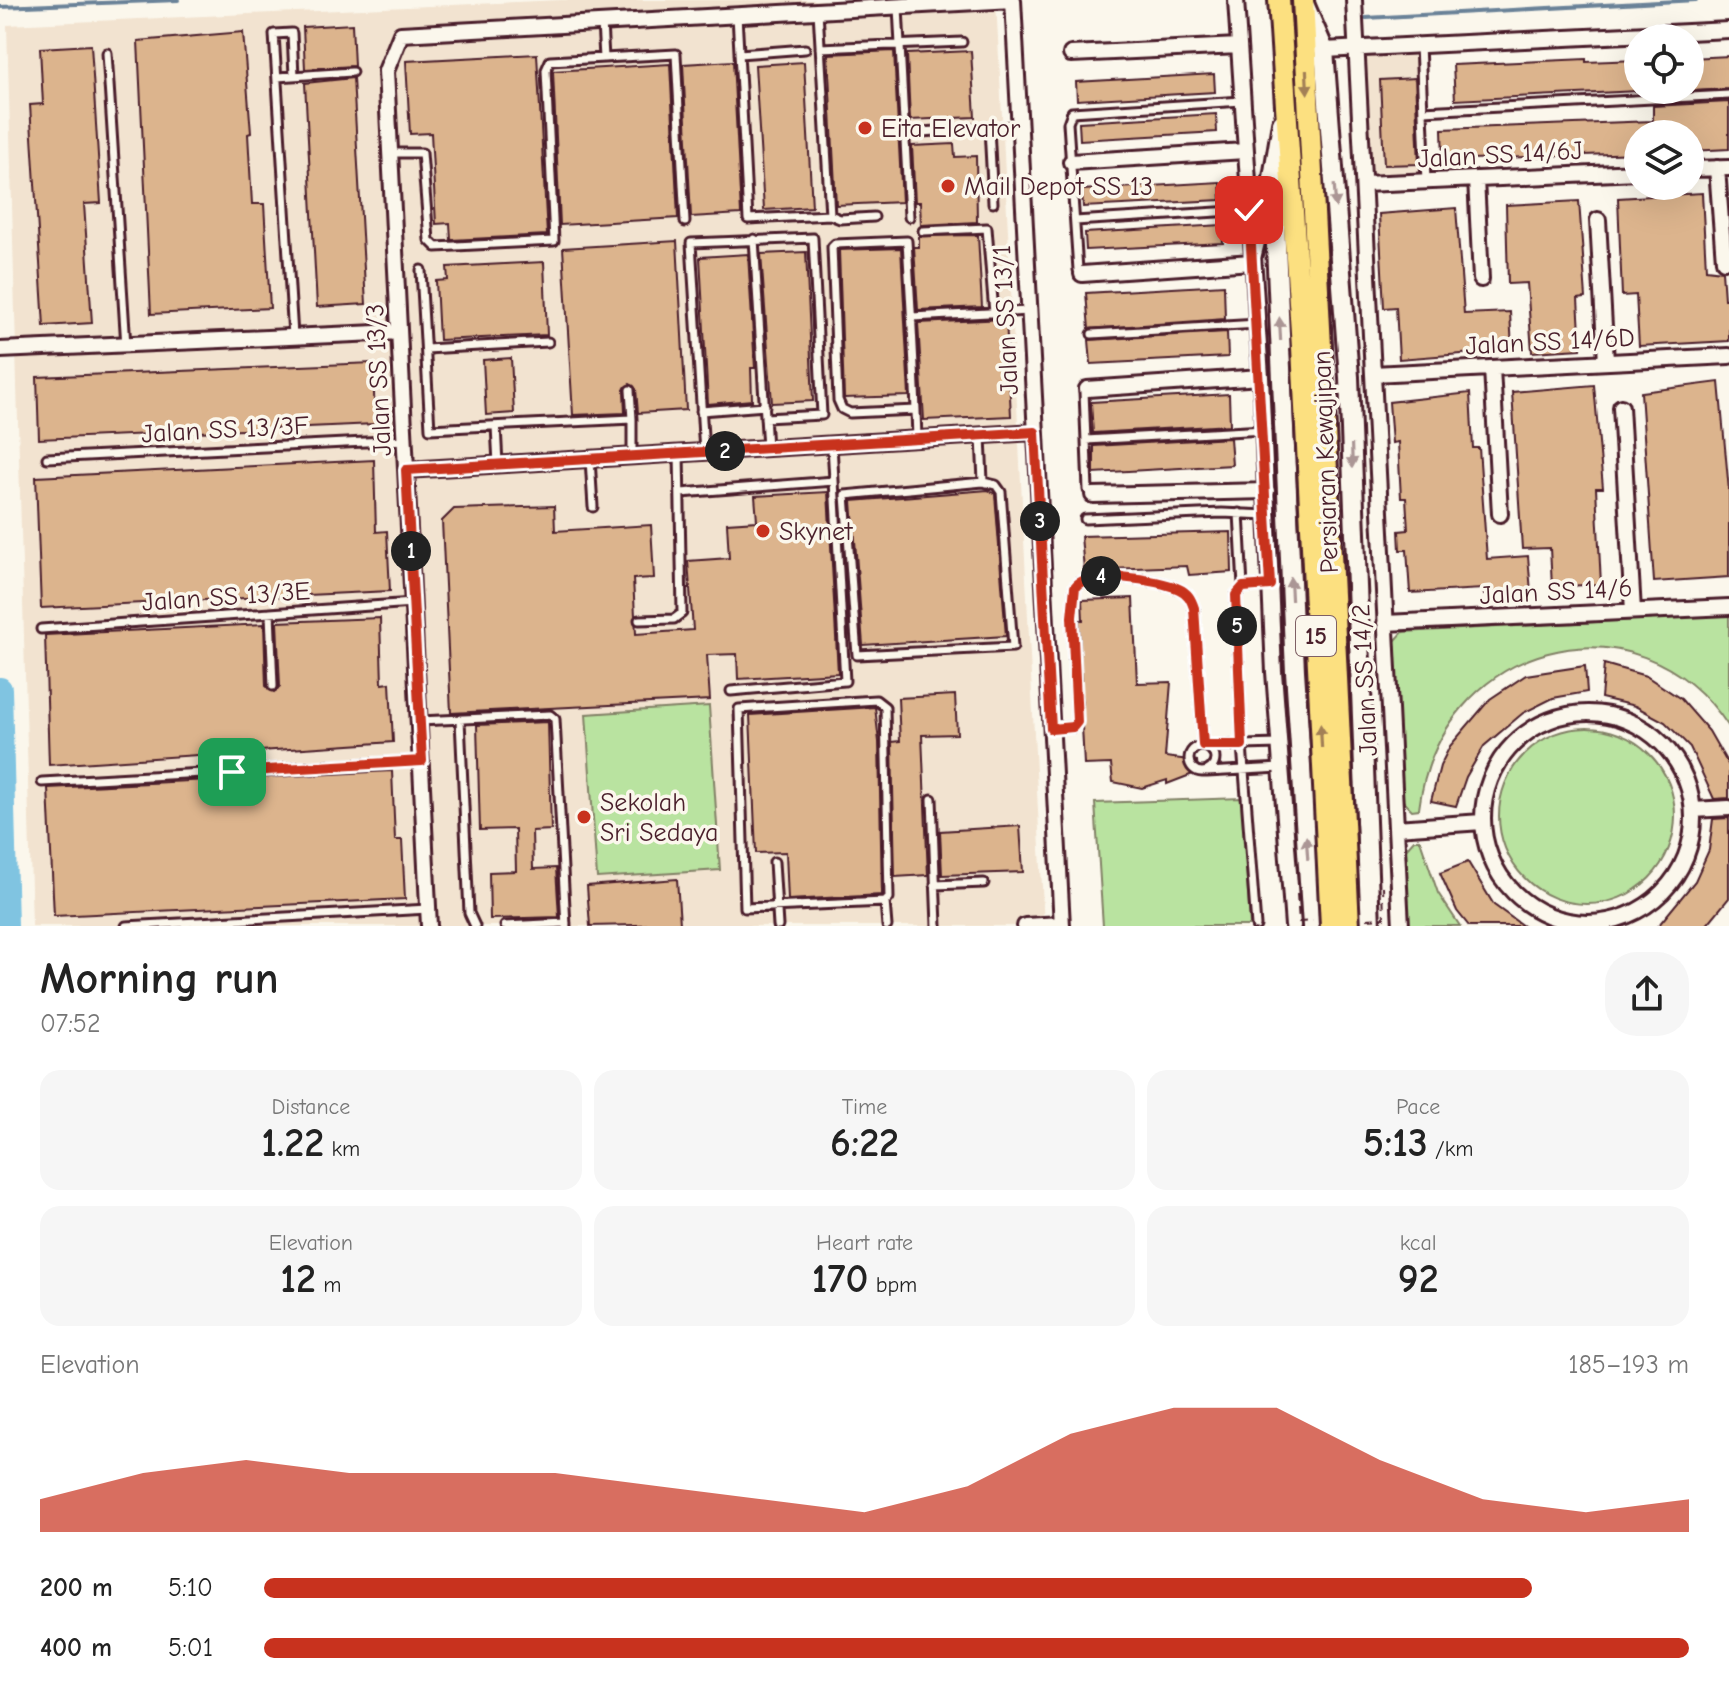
<!DOCTYPE html>
<html lang="en">
<head>
<meta charset="utf-8">
<style>
	:root { --surface:#fff; --page:#f6f6f6; --text:#222; --muted:#767676; --accent:#c8321e }
	body { margin:0; font-family:"Comic Neue",sans-serif; background:var(--page); color:var(--text); height:100vh; display:flex; flex-direction:column; font-size:30px; white-space:nowrap }
	* { box-sizing:border-box; margin:0 }
	p { font-size:26px; color:var(--muted) }
	.icon { flex:none; width:44px; height:44px; fill:none; stroke:currentColor; stroke-width:2; stroke-linecap:round; stroke-linejoin:round }
	.map { position:relative; height:926px; overflow:hidden }
	.side { display:flex; flex-direction:column; background:var(--surface); flex:1 }
	.side>* { flex:none }
	.fabs { position:absolute; left:1624px; top:24px; display:grid; gap:16px }
	.fabs a { display:grid; place-items:center; width:80px; height:80px; border-radius:50%; background:var(--surface); box-shadow:0 8px 32px #0002; font-size:40px }
	.pin { position:absolute; display:grid; place-items:center; width:68px; height:68px; color:#fff; margin:-34px; border-radius:16px; box-shadow:0 4px 12px #0006 }
	.km { position:absolute; width:40px; height:40px; margin:-20px; border-radius:50%; background:#222; color:#fff; font-size:22px; line-height:40px; text-align:center }
	.round { display:grid; place-items:center; flex:none; width:84px; height:84px; border-radius:32px; background:var(--page) }
	.summary { display:flex; align-items:center; justify-content:space-between; height:136px; padding:0 40px }
	h1 { font-size:44px; font-weight:600; line-height:60px }
	.figures { display:grid; grid-template-columns:repeat(3,1fr); gap:12px; height:136px; padding:8px 40px }
	.figures div { display:grid; align-content:center; border-radius:20px; background:var(--page); text-align:center }
	.figures b { font-size:40px; font-weight:600 }
	.figures small { font-size:22px; font-weight:400 }
	.figures p { font-size:22px }
	.chart { height:224px; padding:16px 40px }
	.chart p { display:flex; justify-content:space-between }
	.chart svg { width:100%; height:144px; margin-top:8px; fill:var(--accent); opacity:.7 }
	ul { padding:0 40px; list-style:none; font-size:26px }
	li { display:grid; grid-template-columns:128px 96px 1fr; align-items:center; height:60px }
	li i { height:20px; border-radius:10px; background:var(--accent) }
	.map>svg:first-child { display:block }
</style>
</head>
<body>
<div class="map">
<svg width="1729" height="926" viewBox="0 0 1729 926">
	<rect width="100%" height="100%" fill="#fbf7ec"/>
	<filter id="ink" filterUnits="userSpaceOnUse"><feTurbulence type="fractalNoise" baseFrequency=".0125" numOctaves="2"/><feDisplacementMap in="SourceGraphic" scale="16" xChannelSelector="R" yChannelSelector="G"/><feConvolveMatrix kernelMatrix="1 2 1 2 8 2 1 2 1" color-interpolation-filters="sRGB"/></filter>
	<g filter="url(#ink)">
		<!-- built -->
		<path fill="#f2e3d0" d="M561 0H996L1044 926H32L7 25Z
			M1417 49 1422 176 1368 179 1362 51Z"/>
		<!-- green -->
		<path fill="#b9e3a0" stroke="#828166" stroke-width="2" d="M1729 615V727C1637 586 1439 644 1419 809L1412 810 1403 801 1395 641 1403 632Z
			M709 706 720 870 597 878 586 714Z
			M1499 816a88 88 0 1 1 176 0a88 88 0 1 1-176 0Z
			M1242 798 1250 926H1103L1095 803Z
			M1414 840H1420L1438 893 1460 926H1409L1405 850Z"/>
		<g fill="none" stroke-linecap="round" stroke-linejoin="round">
			<!-- stream -->
			<path stroke="#6a8298" stroke-width="4" d="M0 7 178 0
				M1366 18 1696 0"/>
			<!-- river -->
			<path stroke="#80c4e1" stroke-width="24" d="M0 689 6 926"/>
		</g>
		<!-- building -->
		<path fill="#dcb48d" stroke="#4a1f2b" stroke-width="2" d="M352 24 354 66 305 69 303 27Z
			M243 32 251 133 248 134 252 204H264L270 308 151 314 138 41Z
			M91 45 101 203 84 204 92 323 44 326 30 105 43 104 40 48Z
			M894 51 902 202 836 205 828 54Z
			M971 51 975 117 910 120 907 54Z
			M537 54 547 235 451 240 450 223 436 224 431 133 410 134 406 61Z
			M1729 56V89L1652 93 1690 90V58Z
			M1586 59V62L1638 60V91L1455 100 1453 65Z
			M733 61 741 214 691 217 683 64Z
			M804 62 812 207 764 210 755 65Z
			M670 64 678 218 560 225 553 71Z
			M1214 74 1215 92 1077 100 1076 82Z
			M353 78 366 304 317 307 305 83Z
			M1415 78 1419 164 1384 165 1380 80Z
			M1729 102V149L1690 151V134H1638V153L1443 160 1442 129 1653 121V106Z
			M1216 114 1217 132 1080 140 1079 122Z
			M954 144 955 157 976 156 977 222 921 225 920 202H915L912 146Z
			M1220 182 1221 200 1083 207 1082 190Z
			M1702 193 1706 269 1722 271 1724 299H1729V341L1639 346 1636 295 1622 296 1618 198Z
			M1579 201 1586 298 1578 299 1581 349 1532 352 1527 283 1508 284 1506 205Z
			M1456 208 1464 314 1510 312 1512 350 1399 359 1396 307 1384 308 1379 214Z
			M1222 225 1223 243 1086 250 1085 233Z
			M978 235 982 307 918 310 914 247H919V236Z
			M677 241 686 410 638 413 636 389 630 384 624 390 625 413 573 415 563 248Z
			M901 248 909 396 844 398 839 250Z
			M806 252 813 401 772 403 761 254Z
			M748 254 755 368H751L752 400 708 404 700 257Z
			M544 262 547 335 439 340 436 281 448 280 447 267Z
			M1224 285 1225 319 1089 329 1086 293Z
			M1006 319 1011 416 924 420 918 323Z
			M1227 332 1228 357 1091 364 1089 340Z
			M511 358 514 413 486 415 483 360Z
			M373 363 375 424 39 439 37 377Z
			M1719 382 1729 491V577L1654 582 1641 392Z
			M1594 385 1603 488H1596L1601 584 1552 587 1550 548 1522 549 1512 392Z
			M1470 393 1473 448H1479L1487 559 1528 556 1531 592 1484 595 1483 589 1410 593 1407 550H1400L1399 531 1408 530 1406 498H1401L1398 442 1392 443 1389 402Z
			M1229 394 1230 425 1093 433 1091 402Z
			M1230 438 1232 465 1094 473V446Z
			M374 460 376 532 387 531 390 591 41 608 36 477Z
			M988 490 995 494 1006 636 863 645 852 501Z
			M828 492 838 673 738 679 737 654 707 655 710 700 451 713 442 521 454 509 554 506 555 531 651 525 654 578 633 579 636 634 693 630 688 561 729 558 727 523 757 521 755 496Z
			M1231 532 1232 572 1189 575 1187 566 1084 570 1081 536Z
			M1133 598 1137 683 1171 682 1165 757 1197 761 1198 772 1167 784V780L1142 788 1113 782 1111 764 1084 765 1082 726 1079 620H1083L1082 600Z
			M380 618 382 684 390 683 393 742 49 765 45 635 264 624 266 686 274 692 280 686 277 622Z
			M1604 664 1646 676 1681 699 1709 731 1729 766V798L1714 799 1690 747 1665 722 1635 706 1601 698Z
			M1585 666 1587 692 1553 698 1523 713 1484 746 1466 777 1456 806 1431 801 1440 766 1450 746 1490 699 1526 675Z
			M955 695 957 734 922 735 928 875 895 877 892 742 900 741 898 698Z
			M875 707 879 742 882 895 788 900 786 852 756 853 750 715Z
			M548 722 551 830 532 831 533 869 556 868 559 917 490 919 489 872 516 871 515 829 480 830 477 725Z
			M392 771 395 840H402L405 899 54 916 48 788Z
			M1729 818V898L1706 926H1658L1695 881 1709 850 1713 819Z
			M1020 826 1023 872 942 875 940 831Z
			M1468 862 1494 905 1523 926H1469L1457 911 1440 873Z
			M677 879 680 924 590 926 587 886Z"/>
		<g fill="none" stroke-linecap="round" stroke-linejoin="round">
			<defs>
				<path id="lane" d="M898 7 909 217
					M818 11 830 215
					M737 15 748 219 830 215 840 219 874 217
					M602 23 604 58
					M1420 45 1426 181
					M820 48 962 42
					M107 53 126 346
					M739 54 805 49
					M277 77 352 72
					M1423 111 1729 95
					M989 128 993 203
					M904 133 1019 126
					M390 153H422L429 240 436 247 554 241 546 70 550 61 676 54 685 222
					M1075 221 1249 210
					M923 231 987 228 994 313
					M754 239 767 448
					M421 270 430 429 632 419 630 390
					M1082 274 1078 270 1068 123 1072 112 1242 101
					M912 317 1029 311
					M1092 334 1258 324
					M293 336 274 34 292 33 294 76
					M426 349 548 342
					M1087 389 1084 392 1088 490 1093 495
					M916 410 850 413 842 409 838 400 832 247 835 244 907 241C911 307 915 373 917 439
					M701 411 765 406
					M496 426 498 464
					M981 436 983 482
					M1086 440 1264 430
					M704 452 691 243 813 238 822 415 765 418
					M632 456V419
					M47 458 405 440
					M590 459 593 507
					M983 482 996 485 1001 492 1013 647 857 655 845 495Z
					M681 493 834 481
					M1239 513 1243 587 1236 595 1242 745 1256 926
					M1085 519 1222 513 1268 515
					M1243 587 1270 585
					M270 613 273 686
					M639 620 674 619 682 613 679 453
					M41 629 413 603
					M731 691 845 681 832 444
					M876 700 885 707 889 898 885 902 745 908 739 709Z
					M460 720 469 913 475 926
					M419 721 550 715 555 719 566 926
					M1052 728 1073 727 1077 722 1072 617 1075 587C1089 568 1159 580 1179 589 1188 593 1191 599 1194 608L1203 745
					M1189 759a13 13 0 1 1 26 0a13 13 0 1 1-26 0Z
					M1207 746 1279 744
					M1207 772 1281 768
					M42 782 420 761
					M932 799 937 926
					M774 862 778 926
					M935 885 984 883
					M885 902 887 926
					M126 926 428 909
					M505 926 566 923"/>
				<path id="street" d="M1013 0 1062 926
					M1236 0 1261 377 1274 672 1293 926
					M1354 0 1401 926
					M1324 50 1729 30
					M1071 54 1239 46
					M1071 162 1245 151
					M1717 168 1724 261
					M1690 169 1729 168
					M1476 179 1481 279
					M1364 184 1638 172
					M1598 220 1606 362
					M1082 274 1252 262 1270 191
					M0 350 399 332
					M1492 368 1500 514
					M1373 374 1729 356
					M1087 389 1261 377
					M1621 407 1633 611
					M406 470 1035 432
					M1093 495 1267 491
					M1385 623 1729 607
					M1483 818a105 105 0 1 1 210 0a105 105 0 1 1-210 0Z
					M1693 810 1729 808
					M1396 828 1482 822
					M429 926 386 71 401 34 1013 0
					M1025 926 1062 924"/>
				<path id="secondary" d="M1305 6 1324 50 1349 377 1370 926
					M1282 123 1273 178 1295 671 1312 926"/>
				<path id="primary" d="M1279 0 1302 347
					M1303 0 1321 347"/>
			</defs>
			<!-- lane casing -->
			<use href="#lane" stroke="#4a1f2b" stroke-width="13"/>
			<!-- street casing -->
			<use href="#street" stroke="#4a1f2b" stroke-width="20"/>
			<!-- secondary casing -->
			<use href="#secondary" stroke="#4a1f2b" stroke-width="24"/>
			<!-- primary casing -->
			<use href="#primary" stroke="#4a1f2b" stroke-width="26"/>
			<!-- lane -->
			<use href="#lane" stroke="#fbf7ec" stroke-width="7"/>
			<!-- street -->
			<use href="#street" stroke="#fbf7ec" stroke-width="14"/>
			<!-- secondary -->
			<use href="#secondary" stroke="#fbf7ec" stroke-width="18"/>
			<!-- primary -->
			<use href="#primary" stroke="#fce080" stroke-width="20"/>
			<defs>
				<path id="primary-bridge" d="M1302 347 1331 926
					M1321 347 1349 926"/>
			</defs>
			<!-- primary-bridge casing -->
			<use href="#primary-bridge" stroke="#4a1f2b" stroke-width="26" stroke-linecap="butt"/>
			<!-- path-bridge -->
			<path stroke="#4a1f2b" stroke-width="2" stroke-dasharray="8 6" stroke-linecap="butt" d="M1297 894 1299 922 1313 921
				M1367 919 1384 918 1383 886"/>
			<!-- primary-bridge -->
			<use href="#primary-bridge" stroke="#fce080" stroke-width="20"/>
		</g>
		<!-- one-way arrows -->
		<defs><path id="oneway-solid" d="M-6-.8H1V-3.2L6.5 0L1 3.2V.8H-6Z" transform="scale(2)"/></defs>
		<g fill="#a38056">
			<use href="#oneway-solid" transform="translate(1307 82) rotate(87)"/>
			<use href="#oneway-solid" transform="translate(1321 736) rotate(-93)"/>
		</g>
		<g fill="#ab9695">
			<use href="#oneway-solid" transform="translate(1335 196) rotate(86)"/>
			<use href="#oneway-solid" transform="translate(1280 329) rotate(-93)"/>
			<use href="#oneway-solid" transform="translate(1352 456) rotate(88)"/>
			<use href="#oneway-solid" transform="translate(1291 589) rotate(-93)"/>
			<use href="#oneway-solid" transform="translate(1307 848) rotate(-94)"/>
		</g>
	</g>
	<g fill="none" stroke-linecap="round" stroke-linejoin="round" filter="url(#ink)">
		<defs>
			<path id="route" d="M232 772 422 761 406 470 1035 432 1051 729 1073 727 1077 722 1072 617 1075 587C1089 568 1159 580 1179 589 1188 593 1191 599 1194 608L1203 745H1242L1236 595 1243 587 1270 585 1249 210"/>
		</defs>
		<!-- route casing -->
		<use href="#route" stroke="#fff" stroke-width="16"/>
		<!-- route -->
		<use href="#route" stroke="#c8321e" stroke-width="10"/>
	</g>
	<!-- markers -->
	<g fill="#c8321e" stroke="#fbf7ec" stroke-width="3">
		<circle cx="865" cy="128" r="8"/>
		<circle cx="948" cy="186" r="8"/>
		<circle cx="763" cy="531" r="8"/>
		<circle cx="584" cy="817" r="8"/>
	</g>
	<g text-anchor="middle" stroke-width="7" stroke-linejoin="round" paint-order="stroke">
		<!-- shield labels -->
		<rect fill="#fbf7ec" stroke="#7f6065" stroke-width="2" x="1296" y="616" width="40" height="40" rx="6"/>
		<g font-size="24" font-weight="bold" fill="#4a1f2b">
			<text x="1316" y="644">15</text>
		</g>
		<!-- poi labels -->
		<g font-size="26" fill="#4a1f2b" stroke="#fbf7ec" text-anchor="start">
			<text x="881" y="137">Eita Elevator</text>
			<text x="964" y="195">Mail Depot SS 13</text>
			<text x="779" y="540">Skynet</text>
			<text x="600" y="811">Sekolah<tspan x="600" dy="30">Sri Sedaya</tspan></text>
		</g>
		<!-- street labels -->
		<g font-size="26" fill="#4a1f2b" stroke="#fbf7ec">
			<text transform="translate(1500 154) rotate(-3)" y="9">Jalan SS 14/6J</text>
			<text transform="translate(1005 320) rotate(-93)" y="9">Jalan SS 13/1</text>
			<text transform="translate(1550 341) rotate(-3)" y="9">Jalan SS 14/6D</text>
			<text transform="translate(378 380) rotate(-93)" y="9">Jalan SS 13/3</text>
			<text transform="translate(225 429) rotate(-3)" y="9">Jalan SS 13/3F</text>
			<text transform="translate(1325 462) rotate(-92)" y="9">Persiaran Kewajipan</text>
			<text transform="translate(1556 591) rotate(-3)" y="9">Jalan SS 14/6</text>
			<text transform="translate(226 596) rotate(-4)" y="9">Jalan SS 13/3E</text>
			<text transform="translate(1364 680) rotate(-93)" y="9">Jalan SS 14/2</text>
		</g>
	</g>
</svg>
<div class="fabs">
<a><svg class="icon" aria-label="locate" viewBox="0 0 24 24"><circle cx="12" cy="12" r="6"/><path d="M12 2v4M12 18v4M2 12h4M18 12h4"/></svg></a>
<a><svg class="icon" aria-label="layers" viewBox="0 0 24 24"><path d="M12 4l9 5-9 5-9-5zM3 14l9 5 9-5"/></svg></a>
</div>
<div class="pin" style="left:232px;top:772px;background:#1e9e55"><svg class="icon" aria-label="arrive" viewBox="0 0 24 24"><path d="M6 21V4h12l-3 4 3 4H6"/></svg></div>
<div class="pin" style="left:1249px;top:210px;background:#d93025"><svg class="icon" aria-label="check" viewBox="0 0 24 24"><path d="M5 12l5 5 9-10"/></svg></div>
<b class="km" style="left:411px;top:551px">1</b>
<b class="km" style="left:725px;top:451px">2</b>
<b class="km" style="left:1040px;top:521px">3</b>
<b class="km" style="left:1101px;top:576px">4</b>
<b class="km" style="left:1237px;top:626px">5</b>
</div>
<section class="side">
<div class="summary"><div><h1>Morning run</h1><p>07:52</p></div><a class="round"><svg class="icon" aria-label="share" viewBox="0 0 24 24"><path d="M12 15V3M7 8l5-5 5 5M5 13v7h14v-7"/></svg></a></div>
<div class="figures">
<div><p>Distance</p><b>1.22<small> km</small></b></div>
<div><p>Time</p><b>6:22</b></div>
<div><p>Pace</p><b>5:13<small> /km</small></b></div>
</div>
<div class="figures">
<div><p>Elevation</p><b>12<small> m</small></b></div>
<div><p>Heart rate</p><b>170<small> bpm</small></b></div>
<div><p>kcal</p><b>92</b></div>
</div>
<div class="chart"><p><span>Elevation</span>185–193 m</p>
<svg viewBox="0 0 160 44" preserveAspectRatio="none"><path d="M0 44V34L10 26L20 22L30 26L40 26L50 26L60 30L70 34L80 38L90 30L100 14L110 6L120 6L130 22L140 34L150 38L160 34V44z"/></svg>
</div>
<ul>
<li><b>200 m</b>5:10<i style="width:89%"></i></li>
<li><b>400 m</b>5:01<i style="width:100%"></i></li>
</ul>
</section>
</body>
</html>
